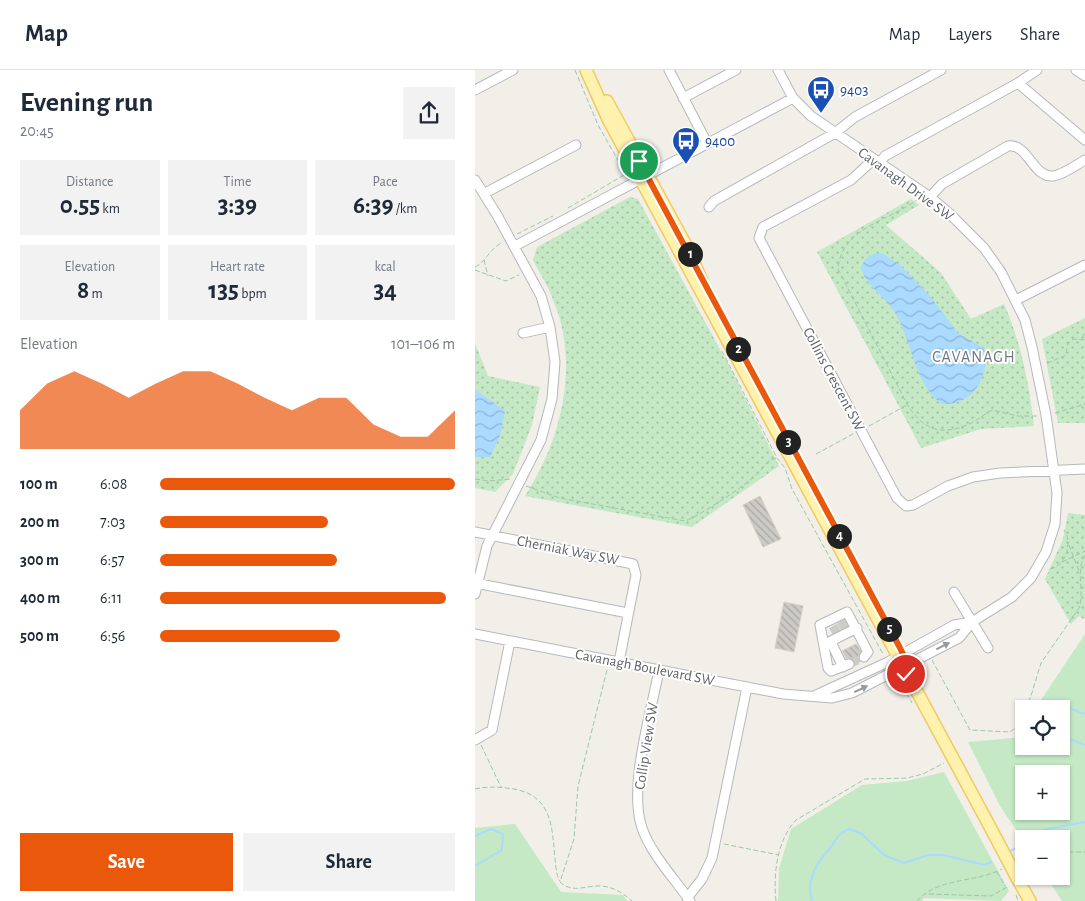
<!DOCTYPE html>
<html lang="en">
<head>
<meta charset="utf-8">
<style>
	:root { --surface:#fff; --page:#f2f2f3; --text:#1f2937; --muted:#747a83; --line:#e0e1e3; --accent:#ea580c }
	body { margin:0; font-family:"Alegreya Sans",sans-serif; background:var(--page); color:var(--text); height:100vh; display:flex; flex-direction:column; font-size:19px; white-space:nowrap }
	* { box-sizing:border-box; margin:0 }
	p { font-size:16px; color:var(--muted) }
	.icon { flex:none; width:28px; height:28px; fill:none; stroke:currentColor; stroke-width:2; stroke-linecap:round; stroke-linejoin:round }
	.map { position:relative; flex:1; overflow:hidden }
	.side { display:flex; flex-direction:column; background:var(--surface); width:475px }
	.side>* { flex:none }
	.fabs { position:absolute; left:540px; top:630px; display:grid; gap:10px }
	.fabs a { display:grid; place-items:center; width:55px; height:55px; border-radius:0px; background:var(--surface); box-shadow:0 1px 4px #0004; font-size:25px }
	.pin { position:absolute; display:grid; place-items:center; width:42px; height:42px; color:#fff; margin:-21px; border:2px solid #fff; border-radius:50%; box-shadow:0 1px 5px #0007 }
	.km { position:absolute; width:25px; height:25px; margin:-12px; border-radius:50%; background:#222; color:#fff; font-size:14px; line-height:25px; text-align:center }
	.round { display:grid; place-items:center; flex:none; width:52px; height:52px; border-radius:0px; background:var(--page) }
	.overview { display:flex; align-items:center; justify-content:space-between; height:85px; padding:0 20px }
	h1 { font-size:28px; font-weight:700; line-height:38px }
	.metrics { display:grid; grid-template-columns:repeat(3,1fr); gap:8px; height:85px; padding:5px 20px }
	.metrics div { display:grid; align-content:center; border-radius:0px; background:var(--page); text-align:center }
	.metrics b { font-size:25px; font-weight:700 }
	.metrics small { font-size:14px; font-weight:400 }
	.metrics p { font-size:14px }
	.chart { height:140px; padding:10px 20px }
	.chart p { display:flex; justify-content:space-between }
	.chart svg { width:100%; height:90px; margin-top:5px; fill:var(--accent); opacity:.7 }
	.primary-button { display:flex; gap:10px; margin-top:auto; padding:10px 20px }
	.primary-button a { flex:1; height:58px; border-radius:0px; background:var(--accent); color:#fff; font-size:20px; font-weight:700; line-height:58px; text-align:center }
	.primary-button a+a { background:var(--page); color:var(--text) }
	ul { padding:0 20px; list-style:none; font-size:16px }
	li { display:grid; grid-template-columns:80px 60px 1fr; align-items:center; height:38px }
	li i { height:12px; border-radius:6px; background:var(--accent) }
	header { display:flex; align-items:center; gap:30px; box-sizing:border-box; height:70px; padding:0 25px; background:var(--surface); border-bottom:1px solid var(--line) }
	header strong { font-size:24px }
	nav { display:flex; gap:28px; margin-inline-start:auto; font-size:18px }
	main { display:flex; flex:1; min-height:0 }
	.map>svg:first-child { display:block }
</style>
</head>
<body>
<header>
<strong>Map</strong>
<nav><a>Map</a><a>Layers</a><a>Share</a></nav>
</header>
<main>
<section class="side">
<div class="overview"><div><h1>Evening run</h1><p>20:45</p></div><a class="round"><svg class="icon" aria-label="share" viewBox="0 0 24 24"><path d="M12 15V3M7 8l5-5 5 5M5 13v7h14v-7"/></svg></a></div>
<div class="metrics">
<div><p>Distance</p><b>0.55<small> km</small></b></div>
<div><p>Time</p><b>3:39</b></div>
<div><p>Pace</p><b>6:39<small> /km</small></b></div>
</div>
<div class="metrics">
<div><p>Elevation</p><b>8<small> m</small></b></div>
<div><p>Heart rate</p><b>135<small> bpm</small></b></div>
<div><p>kcal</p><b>34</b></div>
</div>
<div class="chart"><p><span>Elevation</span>101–106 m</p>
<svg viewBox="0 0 160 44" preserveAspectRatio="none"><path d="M0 44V25L10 12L20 6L30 12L40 19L50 12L60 6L70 6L80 12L90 19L100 25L110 19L120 19L130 32L140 38L150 38L160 25V44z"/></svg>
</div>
<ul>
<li><b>100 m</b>6:08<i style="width:100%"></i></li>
<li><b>200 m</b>7:03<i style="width:57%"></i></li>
<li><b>300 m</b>6:57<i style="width:60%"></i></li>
<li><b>400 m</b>6:11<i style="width:97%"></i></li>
<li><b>500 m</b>6:56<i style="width:61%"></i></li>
</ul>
<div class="primary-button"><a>Save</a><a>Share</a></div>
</section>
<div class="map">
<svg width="610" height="831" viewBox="0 0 610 831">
	<defs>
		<pattern id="park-dots" width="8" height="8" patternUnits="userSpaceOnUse" patternTransform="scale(1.25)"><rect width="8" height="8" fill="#c5e8c5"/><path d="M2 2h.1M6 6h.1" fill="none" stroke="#a3c0a4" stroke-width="1.8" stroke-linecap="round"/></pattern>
		<pattern id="water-waves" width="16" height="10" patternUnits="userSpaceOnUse" patternTransform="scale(1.25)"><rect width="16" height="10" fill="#aadaff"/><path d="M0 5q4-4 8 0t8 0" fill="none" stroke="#8eb4d2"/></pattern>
		<pattern id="building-back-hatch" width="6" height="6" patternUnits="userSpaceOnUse" patternTransform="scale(1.25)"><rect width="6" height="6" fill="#cccac5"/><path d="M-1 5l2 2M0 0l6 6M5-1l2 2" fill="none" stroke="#a9a8a4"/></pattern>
	</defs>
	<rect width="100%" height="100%" fill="#f1efe8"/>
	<!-- green -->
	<path fill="#c5e8c5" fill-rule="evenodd" d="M610 564V831H587L571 806H586V769H549V772L525 736 493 672 549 667V676H586V639H560ZM549 704H586V741H549Z
		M469 702 534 821 526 831 449 828 447 831H303L304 799 316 759 387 715 432 711Z
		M40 754 86 822 148 825 152 831H0V758Z"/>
	<!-- park -->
	<path fill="url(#park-dots)" d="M155 127 163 129 252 292 304 396 217 457 50 426C86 371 105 296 79 232 74 217 65 204 58 190L62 177Z
		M436 129 444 135 411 155 466 203 496 249 529 234C546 273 554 313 559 356L506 359 446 378 342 182Z
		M610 248V353H583L567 269Z
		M0 273 13 306 65 317 57 355 38 404 20 422 0 418Z
		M593 443 610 445V548L608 549 604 546 596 554 570 509 588 469Z"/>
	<!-- water -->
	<path fill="url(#water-waves)" d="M407 183 425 195 455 226 483 263 509 278C516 306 497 337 467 334 436 311 438 268 417 238 405 222 395 220 386 199 389 187 395 184 407 183Z
		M0 319 30 341 25 366 15 387H0Z"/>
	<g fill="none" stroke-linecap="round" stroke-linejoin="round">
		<!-- stream -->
		<path stroke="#aadaff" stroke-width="2" d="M586 639H597L610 644
			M586 660 595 669 610 675
			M0 766 16 759 28 764 27 780 0 796
			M556 769 571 759 610 752
			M534 782 549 773
			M337 831C330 810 342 793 355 778 363 768 361 765 374 759L387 764 409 785 429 793 453 785H468L510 795 516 792"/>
	</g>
	<!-- building -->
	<path fill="url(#building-back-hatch)" stroke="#d6d1c6" d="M285 426 306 469 288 477 268 435Z
		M309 532 328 536 319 582 300 578Z
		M381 574 386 581 383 587 385 592 380 594 377 589 371 588 367 581Z"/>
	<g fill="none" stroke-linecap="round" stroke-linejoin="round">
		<!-- minor-tunnel -->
		<path stroke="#ccccc8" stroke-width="9" stroke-dasharray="9 4.5" stroke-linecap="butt" d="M366 551 371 560
			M358 556 363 565
			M374 594 389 587"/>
		<defs>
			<path id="minor" d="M194 0 232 73
				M303 0 318 28
				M601 0 610 6
				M543 13 610 70
				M0 20 38 0
				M208 28 261 0
				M398 90 376 110 288 157 284 168 422 428 431 436 438 435 473 416 498 407 525 403 610 399
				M404 94 410 86 543 13 562 0
				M0 110 22 145 66 226 75 257 80 292 77 329 66 370 12 476 0 524
				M10 123 101 75
				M455 127 467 114 533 76C553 73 558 108 578 106 588 105 601 95 610 90
				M234 137 239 131 360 63 380 47 466 0
				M40 176 318 28 336 46 455 127 475 144 509 178 526 202 550 250 557 277 571 345 582 423 580 454 571 482 556 508 537 527 497 552 479 555 413 592 341 625
				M541 230 610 195
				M48 263 75 257
				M0 462 158 494 161 505 144 592
				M0 513 153 543
				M479 522 513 578
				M0 564 308 624 357 628 377 623 484 568 497 552
				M356 572 368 597
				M350 574 382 558
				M374 594 356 601 353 598 345 555 372 542 393 582 389 587
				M184 600C176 644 153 716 167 758 176 784 199 808 215 831
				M0 670 17 660 35 571
				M212 828 227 809 237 788 272 617"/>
			<path id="major" d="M111 0 134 51 514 755
				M132 31 212 177 227 211
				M542 808 555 831"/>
		</defs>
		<!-- minor casing -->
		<use href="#minor" stroke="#b5b8bc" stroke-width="11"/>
		<!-- major casing -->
		<use href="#major" stroke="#f2c960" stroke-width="14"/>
		<!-- path -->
		<path stroke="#9cc7a9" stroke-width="1" stroke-dasharray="5 2.5" stroke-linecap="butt" d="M100 0 123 55 152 106
			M444 128C417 151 366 156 363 199L432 334C447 359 466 367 494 354 503 350 509 344 517 340L543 346H562
			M93 138 149 105
			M42 164 78 146
			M9 190 13 206
			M0 197C11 192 14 179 28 172
			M0 200 31 211 44 205
			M607 268 610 263
			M247 281 302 388 310 398 317 419 408 584
			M572 293 590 286 593 274 598 269 610 270
			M580 343 610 334
			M394 356 432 335
			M341 384 378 364
			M0 409 14 411 36 409
			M51 416 85 428 210 451C223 447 276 412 284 402 291 395 292 391 301 388
			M594 475 604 501
			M587 492 610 481
			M575 499C591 496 598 472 589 460
			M457 590 495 660 535 662 544 655 549 642
			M132 600 103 716 99 769 85 812C98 824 111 815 126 816 139 817 148 823 157 831
			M424 610 437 633
			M550 639 556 626 566 593 604 538C610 520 600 502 610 485
			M6 675 26 717
			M0 719C13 716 26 717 39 719 77 726 77 756 80 789 81 796 81 805 85 811
			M249 774 304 785
			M586 782H610
			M543 790 549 787
			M522 802 530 816
			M454 824 516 826 534 816
			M541 825 543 831
			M301 831C298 804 302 770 321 750L390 709 432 708 448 704 469 693
			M442 831C463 807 501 813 527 799"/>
		<!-- minor -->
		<use href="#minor" stroke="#fff" stroke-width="9"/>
		<!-- major -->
		<use href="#major" stroke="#fff2af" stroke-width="11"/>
		<defs>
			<path id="major-bridge" d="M514 755 542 808"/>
		</defs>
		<!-- major-bridge casing -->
		<use href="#major-bridge" stroke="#f2c960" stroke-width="14" stroke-linecap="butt"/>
		<!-- major-bridge -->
		<use href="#major-bridge" stroke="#fff2af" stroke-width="11"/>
	</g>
	<!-- one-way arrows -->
	<defs><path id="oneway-solid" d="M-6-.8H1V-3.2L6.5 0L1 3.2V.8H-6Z" transform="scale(1.25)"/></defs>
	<g fill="#979a9d">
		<use href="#oneway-solid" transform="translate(468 576) rotate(-27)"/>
		<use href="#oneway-solid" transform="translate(386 619) rotate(-25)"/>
	</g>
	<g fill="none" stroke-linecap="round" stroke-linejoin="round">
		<defs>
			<path id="route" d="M164 91 424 576 433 594 428 597 431 604"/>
		</defs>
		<!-- route casing -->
		<use href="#route" stroke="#fff" stroke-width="10"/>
		<!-- route -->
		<use href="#route" stroke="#ea580c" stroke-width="6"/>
	</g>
	<!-- icons -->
	<defs>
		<symbol id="bus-pin" viewBox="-11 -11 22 30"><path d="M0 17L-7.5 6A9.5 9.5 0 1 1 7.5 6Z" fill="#1a4fb4" stroke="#fff"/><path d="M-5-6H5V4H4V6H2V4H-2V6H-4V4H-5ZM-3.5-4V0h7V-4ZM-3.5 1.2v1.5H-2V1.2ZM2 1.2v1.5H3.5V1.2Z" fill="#fff"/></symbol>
	</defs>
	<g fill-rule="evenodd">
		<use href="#bus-pin" x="330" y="4" width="32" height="43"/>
		<use href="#bus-pin" x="195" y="55" width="32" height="43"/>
	</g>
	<g text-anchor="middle" stroke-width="4" stroke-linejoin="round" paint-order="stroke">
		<!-- transit labels -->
		<g font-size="15" fill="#164399" stroke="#fff" text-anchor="start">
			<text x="365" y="25">9403</text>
			<text x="230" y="76">9400</text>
		</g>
		<!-- street labels -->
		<g font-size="15" fill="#5f6368" stroke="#fff">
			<text transform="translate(431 114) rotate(36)" y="5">Cavanagh Drive SW</text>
			<text transform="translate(359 309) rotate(62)" y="5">Collins Crescent SW</text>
			<text transform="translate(93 480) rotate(11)" y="5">Cherniak Way SW</text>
			<text transform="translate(170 597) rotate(11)" y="5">Cavanagh Boulevard SW</text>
			<text transform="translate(171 676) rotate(-81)" y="5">Collip View SW</text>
		</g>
		<!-- neighbourhood labels -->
		<g font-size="16" letter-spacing="1" fill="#70757a" stroke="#fff">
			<text x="499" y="292">CAVANAGH</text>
		</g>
	</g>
</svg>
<div class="fabs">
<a><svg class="icon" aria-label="locate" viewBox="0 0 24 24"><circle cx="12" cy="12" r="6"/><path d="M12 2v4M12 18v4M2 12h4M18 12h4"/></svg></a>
<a>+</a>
<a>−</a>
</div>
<div class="pin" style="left:164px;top:91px;background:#1e9e55"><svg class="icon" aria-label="arrive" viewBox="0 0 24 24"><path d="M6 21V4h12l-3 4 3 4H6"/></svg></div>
<div class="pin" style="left:431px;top:604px;background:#d93025"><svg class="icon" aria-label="check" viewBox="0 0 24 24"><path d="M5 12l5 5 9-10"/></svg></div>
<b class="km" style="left:215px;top:184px">1</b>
<b class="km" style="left:263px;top:279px">2</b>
<b class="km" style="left:313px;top:372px">3</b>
<b class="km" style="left:364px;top:466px">4</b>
<b class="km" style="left:414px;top:559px">5</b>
</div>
</main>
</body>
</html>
